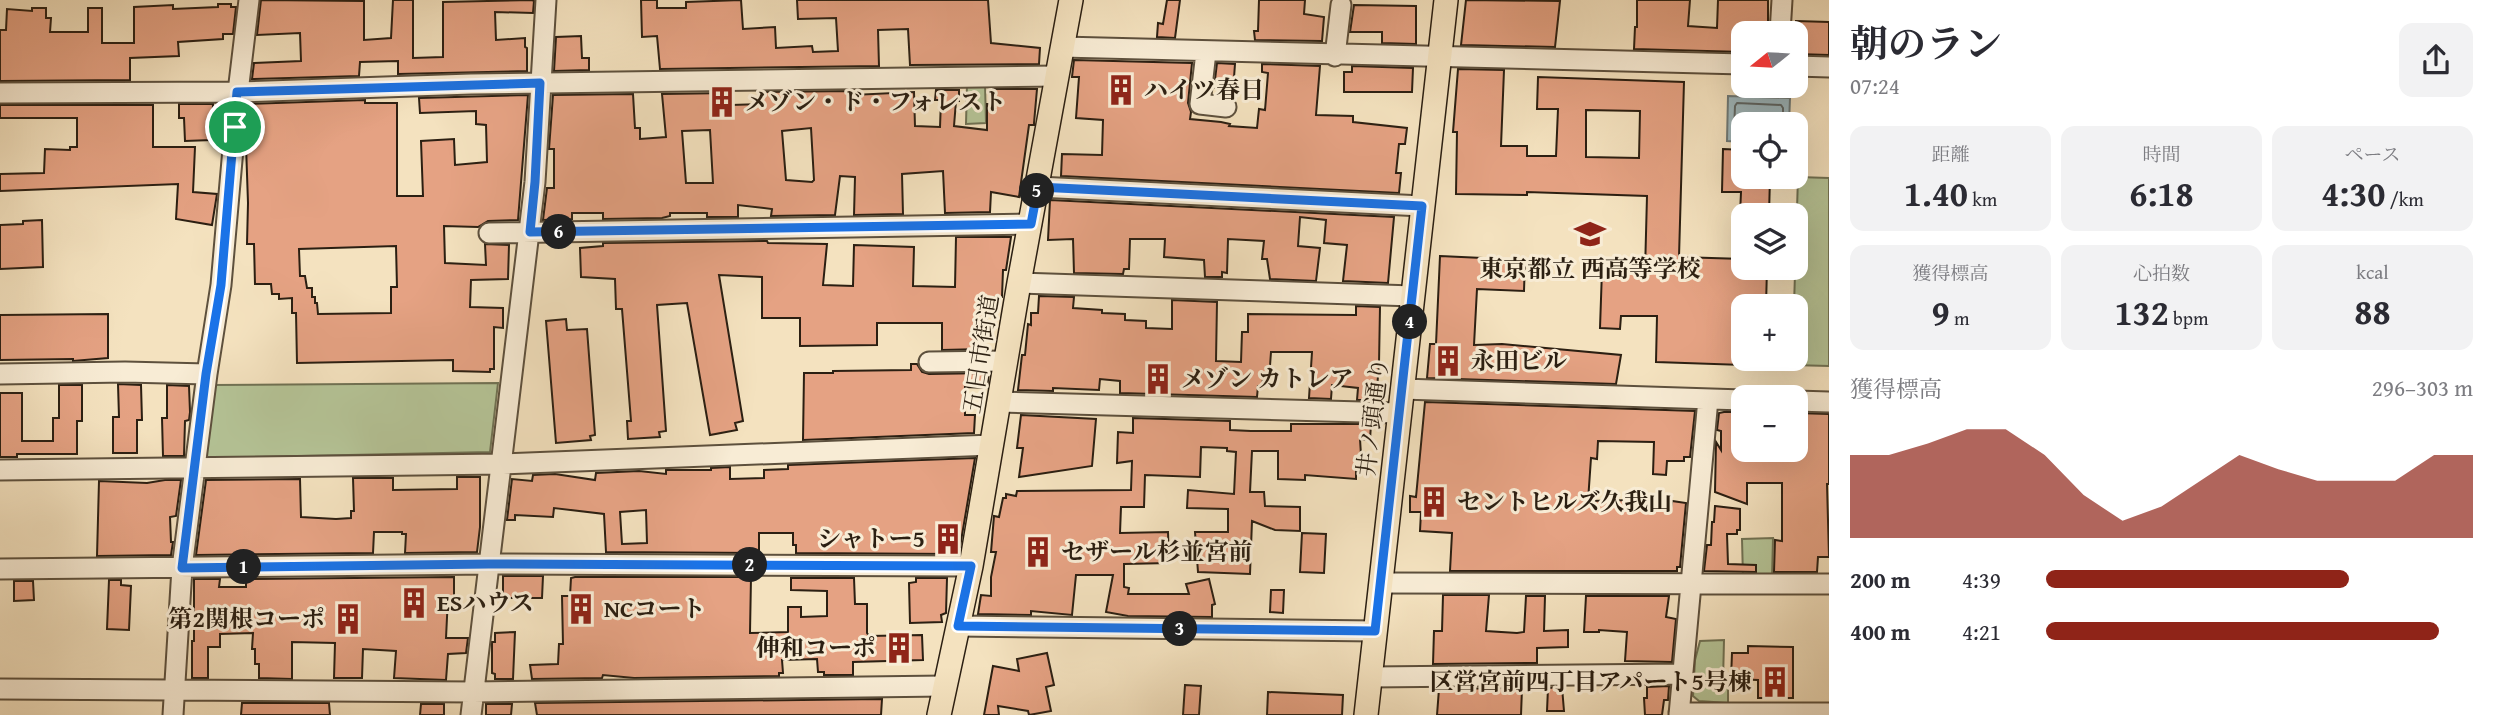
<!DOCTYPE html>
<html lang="ja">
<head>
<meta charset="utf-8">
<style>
	:root { --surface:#fff; --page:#f2f2f3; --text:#2b2b33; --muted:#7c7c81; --accent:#8f2418 }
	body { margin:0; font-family:"Gentium Book Plus","Noto Serif JP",serif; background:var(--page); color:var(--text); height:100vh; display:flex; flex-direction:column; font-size:26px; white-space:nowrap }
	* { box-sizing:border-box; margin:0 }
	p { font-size:23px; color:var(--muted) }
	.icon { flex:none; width:38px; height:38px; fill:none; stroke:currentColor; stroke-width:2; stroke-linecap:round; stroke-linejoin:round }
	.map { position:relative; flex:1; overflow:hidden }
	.details { display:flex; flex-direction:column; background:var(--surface); width:665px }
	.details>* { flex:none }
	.needle { width:46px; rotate:252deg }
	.buttons { position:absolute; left:1731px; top:21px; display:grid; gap:14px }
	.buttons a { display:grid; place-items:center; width:77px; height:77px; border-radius:14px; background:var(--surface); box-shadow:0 7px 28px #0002; font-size:35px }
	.pin { position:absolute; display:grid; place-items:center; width:60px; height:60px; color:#fff; margin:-30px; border:4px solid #fff; border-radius:50%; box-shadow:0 2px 7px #0007 }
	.km { position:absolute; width:35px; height:35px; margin:-18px; border-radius:50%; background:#222; color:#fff; font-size:19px; line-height:35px; text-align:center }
	.round { display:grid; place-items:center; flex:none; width:74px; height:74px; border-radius:14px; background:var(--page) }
	.summary { display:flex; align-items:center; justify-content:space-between; height:119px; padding:0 21px }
	h1 { font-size:38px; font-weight:700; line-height:52px }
	.stats { display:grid; grid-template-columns:repeat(3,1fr); gap:10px; height:119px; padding:7px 21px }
	.stats div { display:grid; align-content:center; border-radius:14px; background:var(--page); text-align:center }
	.stats b { font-size:35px; font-weight:700 }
	.stats small { font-size:19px; font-weight:400 }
	.stats p { font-size:19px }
	.chart { height:196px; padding:14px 21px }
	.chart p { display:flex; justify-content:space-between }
	.chart svg { width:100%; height:126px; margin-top:7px; fill:var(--accent); opacity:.7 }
	ul { padding:0 21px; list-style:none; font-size:23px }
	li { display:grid; grid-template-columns:112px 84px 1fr; align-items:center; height:52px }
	li i { height:18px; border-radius:9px; background:var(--accent) }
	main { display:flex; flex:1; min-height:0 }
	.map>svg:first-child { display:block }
</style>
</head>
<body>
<main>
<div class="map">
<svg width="1829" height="715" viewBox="0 0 1829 715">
	<rect width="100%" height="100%" fill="#f4e2bf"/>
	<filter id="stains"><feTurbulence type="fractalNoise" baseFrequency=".00286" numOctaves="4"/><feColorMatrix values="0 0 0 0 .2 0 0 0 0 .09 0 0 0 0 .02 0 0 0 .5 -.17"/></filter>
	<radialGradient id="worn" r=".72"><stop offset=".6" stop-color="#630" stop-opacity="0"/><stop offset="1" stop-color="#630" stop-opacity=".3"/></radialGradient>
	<!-- green -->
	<path fill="#b5c497" stroke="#707254" stroke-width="2" d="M967 84H985L986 123 966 124Z
		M1798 177 1829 178V366L1792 365V359H1796L1794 306Z
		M498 383 490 452 203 458 212 385Z
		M1773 538 1772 578 1743 577 1742 539Z
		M1724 640 1723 682H1728V703L1699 701 1693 696 1695 660 1700 641Z"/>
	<!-- water -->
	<path fill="#a2babe" stroke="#727c79" stroke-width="2" d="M1728 96 1790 98 1789 124H1743V142L1727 141Z"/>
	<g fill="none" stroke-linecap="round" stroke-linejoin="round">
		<!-- shore -->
		<path stroke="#666c68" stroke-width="2" d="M1743 135 1736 134 1734 131 1735 106 1737 103 1781 105 1783 108V124"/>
	</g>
	<!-- building -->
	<path fill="#e5a283" stroke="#2b1f12" stroke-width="2" fill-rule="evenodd" d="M261 0 364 1V40L391 38 393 0H413V58L443 57V2L532 0 534 1 533 13 495 12 496 40 525 38V47L527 48V71L398 74V61L360 62 359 76 252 79 254 63 301 61 300 33 257 35Z
		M641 0H657V8H686V2L741 0 743 29 775 27 776 48 812 46 813 52 838 51 836 18 798 19 797 0H988L991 43 1040 48 1039 64 910 65 908 29 878 30 879 66 660 69 657 36 642 37Z
		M1167 0H1180L1175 38 1157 37 1158 23 1163 24Z
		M1259 0H1305L1304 14 1324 17 1322 41 1255 40 1254 31H1258Z
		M1466 0 1560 1 1555 47 1461 45Z
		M1637 0H1690L1688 26 1717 28 1718 0H1768V26L1760 33H1743V52L1634 49 1635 27H1637Z
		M218 4H231V7H236L233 34H223V39L178 42 179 56 130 58V80L0 81V30H6L7 9 32 11V8H46V18H51L50 32H88V8H102V43H134V7L173 5V9L218 7Z
		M1354 5 1416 6V44L1382 43V32H1350Z
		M1796 21 1829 22V55L1796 54Z
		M581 36 582 58H589V70L554 71 556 37Z
		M1074 60 1192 63 1188 103 1191 112 1190 119 1221 122 1230 124 1229 126 1257 128 1259 109 1265 110 1268 73 1262 72V64L1320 66 1316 115 1353 116V122L1407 128 1405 144H1399L1396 173H1401L1399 193 1061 176 1062 154 1102 155 1103 120 1076 118 1079 77H1072Z
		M1217 63 1235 64 1233 91 1214 88Z
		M1352 66 1413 68 1412 92H1344V72H1352Z
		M1458 69 1504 70 1501 146H1527V156H1556L1558 109H1537L1538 77 1684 82 1679 257 1743 259V268H1767L1766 306H1743V365L1656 362 1657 316H1621L1620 329 1600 328 1602 270 1645 272 1647 196 1527 192V195L1456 194 1457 132H1453ZM1586 110 1640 111 1639 158 1586 157Z
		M993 89H1037L1034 123V125H1029L1019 197 991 192 990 212 945 213 943 171 902 174 903 214 854 215 855 177 840 176 835 215 771 216 772 209 738 205V217H707V213H670V216L662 218 603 219V213H572V219L543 220 547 188H554V149H549L553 95 633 94 635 128H640V139L666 137 662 94 730 93 731 105 763 104 762 92 853 91V95L914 92 915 126 940 127 941 100H935L936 90H959V101H956L954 126 987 130V104H992ZM811 128 814 180 812 182 786 180 782 131ZM710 130 713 183H686L682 131Z
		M528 95 518 220 488 221 478 227 444 226 445 263 486 265 485 244 509 245 508 279 471 280 470 307 503 308V328L494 327V369H490V372L453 371V360L297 363 296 313H292V298L279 299V294H272L271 284H255L254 244H247L248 203 246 145 249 104 365 100V103H397V196H423L421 141 454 139 455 165 487 162 486 125 476 124V111L420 113 419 98ZM396 246 397 287H391V313L318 314 317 303H315V297H312V288H307L305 276H300L299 249Z
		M179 104H213L212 140 185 141 184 118H179Z
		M0 105H153V147H195L193 192 217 194 212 225 176 219 178 184 0 191V174L44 173 45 149 70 150V147H77V118H0Z
		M1723 149 1743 150V177H1770L1769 215H1740L1741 192H1722Z
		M1050 200 1394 217 1388 283 1343 281 1347 245 1324 243 1326 220 1300 217 1298 246 1320 248 1316 281 1270 279 1267 259H1262L1264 241 1228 239 1227 273 1222 272V277H1205L1204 260 1164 257 1165 239H1130L1129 269H1124L1123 274 1074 273 1073 239 1048 240Z
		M42 220 43 267 0 269V225L23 224V221Z
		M956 237H1011L1006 270H1003L1002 297H992V306H987V328H983V349L942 350V323H877V345L800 346V318H762V277L719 275 743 421 735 423 737 430 710 435 687 303 657 305 666 431 659 432 660 437 628 439 627 421H631L622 309H616L615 279 581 277 580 248 603 246V243L767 241 768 243 827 244 823 285 853 286 854 245 914 247 913 286 955 287Z
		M1440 256 1525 260 1524 291 1477 289 1474 345 1502 344 1621 355 1616 384 1427 378 1430 344H1436Z
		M1039 296 1074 297 1073 308 1102 310V313L1125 314V320L1146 321V328L1172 329V300L1217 302 1216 361 1241 362 1242 332H1248V314L1356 315V306L1380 307 1379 364 1376 400H1357L1358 388 1332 385 1331 399 1309 398 1312 352H1271L1269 379H1263L1262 386H1258L1257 397 1120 393V381L1100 379 1099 390 1053 388V391L1018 390 1022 355H1025L1028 324 1031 325V313H1038Z
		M108 314V358L73 361V359L0 360V315Z
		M566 319 567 330 587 329 595 435 590 436 591 440 556 443 546 321Z
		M911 364H917L922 372 929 374 989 373 987 388 965 387V415H975L974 433 803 440 804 373H833V371L911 370Z
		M118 384 141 385 142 420H137V453H113V417H119Z
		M59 385H82V421H77V454H17V457H0V393H22V441H53V418H59Z
		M167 385 189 386 190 412 189 420 185 421 184 456H163L162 418H167Z
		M1425 402 1695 411 1690 457H1684V461H1667L1666 475 1653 474 1654 442 1598 441 1597 459 1591 458 1588 501 1635 500V508H1671L1672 501 1686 503 1680 567H1677V571H1450L1452 533 1420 531 1421 512H1410V496L1416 497Z
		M1724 412H1742L1741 450H1796V413L1829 414V484H1827L1829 557H1818L1817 572H1774L1775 540 1782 541V483H1747V504L1715 492 1716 442 1721 450V431L1717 430 1719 413Z
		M1021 415 1096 419 1092 466 1019 477 1023 448H1017Z
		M1133 418 1230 421V430L1251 431H1291V424H1371L1370 440 1360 439 1362 471H1356V479L1305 475V480L1278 479V451H1252L1250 492H1264L1265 506 1300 507V531L1275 530 1252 521 1250 574 1198 572 1195 532H1228V509L1187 508 1188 490 1234 494 1236 452 1227 451V448L1201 447 1200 477 1145 475 1144 507H1121L1120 533 1168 532 1169 563 1124 564V587L1129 588 1128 594H1189L1186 584 1209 579 1215 604 1212 605V617L1128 616 1106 612 1113 575H1076L1072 615 1031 611V615L978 614 981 595 991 596V577L996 552H991L994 516 999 517 1003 498H1006V494L1016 496 1017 491 1131 490 1132 461 1117 463 1118 432 1133 433Z
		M975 458 960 547H957L956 554 796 553V545H793V533H759V553L606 552 604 514 554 508 553 517 515 515V520H507L512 479 532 481 533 475 555 474 595 480 596 473 639 471 666 474V470H711V468L730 467V479L764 478V470L788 469V465ZM646 510 647 543 622 544 620 512Z
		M457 477H480V527L477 552 405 553 406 534H402V532H374L373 553 196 555 206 480 300 479 301 517 336 519 351 518V511H354L353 478H393V490L457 489Z
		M165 480H181L176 516 170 517 171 542H173L171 555 97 556 99 481 147 483Z
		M1715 506 1740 509V530H1737V534H1727L1728 564 1756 565V572L1704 571 1707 545H1711L1712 522H1714Z
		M1302 533 1326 534 1324 573 1300 572Z
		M503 576H543L542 598H503Z
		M454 577V597H448L446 638H468L466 653 448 654 446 680 394 678 396 651 363 649 362 678H334L335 643 292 642V679L259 678V664H255V649H252L253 633 220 634V647H208V678H192V641H194V579H220L219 587H246V579Z
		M575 577H751L750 633 788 632V607H801V617L827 616V591L791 590V578H854L855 604H867V633L869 636 922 635 923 660 853 662V675H824V672H818L817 659 782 660 783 673H779V676L634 678 603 675 602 678 532 679 530 665 558 664 559 644H563L562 596H570L571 578Z
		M916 578H947L946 613 941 615 942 622 910 623 909 583 916 582Z
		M109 580H121V585L131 586 129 630 107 629Z
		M14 581H33L34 600 14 601Z
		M1271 590H1284L1283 613 1270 612Z
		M1443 595H1489L1486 631 1517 633 1524 632 1526 596H1545L1544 631 1568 630V647L1537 648V663L1433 664 1434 631H1442Z
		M1586 596H1669L1666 617 1676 619 1672 662 1625 661 1627 632 1599 630V632H1584Z
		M515 632 513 679H495V674L492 673V642H495V633Z
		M1748 646 1793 647V698H1758V680L1731 679 1732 653H1748Z
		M1047 653 1054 685 1046 687 1051 711 1029 715 1028 711 998 706 999 715H984L993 666 1019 671 1017 659Z
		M1185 685 1201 686 1199 715H1183Z
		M1669 686 1668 700H1664L1662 715H1645L1644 698H1647V687Z
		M1562 687 1564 711H1547L1548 688Z
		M1522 688 1521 715H1437L1439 689Z
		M1268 692 1343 695 1342 715H1267Z
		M882 699 881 715H537L535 703Z
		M242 703H329L330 715H241Z
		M421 704H444V715H420Z
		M486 704H512L511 715H486Z"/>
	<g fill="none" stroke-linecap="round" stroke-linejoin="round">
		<defs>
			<path id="minor" d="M1780 33 1782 0
				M1062 47 1743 64
				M1206 52 1200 104 1226 107
				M1335 56 1341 5
				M1796 66 1829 67
				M0 93 238 92 471 84 1057 76
				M1038 187 1422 206
				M489 233 1031 224
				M1019 283 1413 296
				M929 362 1006 361
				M0 374 125 372 207 374
				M1402 389 1743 400
				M1796 401 1829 402
				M1000 402 1399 413
				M0 470 503 464 992 445
				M0 569 489 564 971 566
				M1381 583 1829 584
				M958 626 1375 631
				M1370 677 1683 674
				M0 689 473 692 945 686
				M1679 713H1829
				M173 715 182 568 207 374 221 285 238 92 249 0
				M471 715 535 182 546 0
				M1679 715 1708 399"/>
			<path id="major" d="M939 715 971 566 1019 283 1071 0
				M1366 715 1446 0"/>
		</defs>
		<!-- minor casing -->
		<use href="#minor" stroke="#5d503d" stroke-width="23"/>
		<!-- major casing -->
		<use href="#major" stroke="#2b1f12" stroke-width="26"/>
		<!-- minor -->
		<use href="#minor" stroke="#f8ecd5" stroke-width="19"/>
		<!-- major -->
		<use href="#major" stroke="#f4e2bf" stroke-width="23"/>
	</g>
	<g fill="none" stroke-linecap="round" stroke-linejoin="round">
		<defs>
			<path id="route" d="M540 83 535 182 530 232 1031 224 1038 187 1422 206 1375 631 958 626 971 566 489 564 182 568 206 374 221 285 237 92Z"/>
		</defs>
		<!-- route casing -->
		<use href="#route" stroke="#fff" stroke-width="14"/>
		<!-- route -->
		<use href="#route" stroke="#1a73e8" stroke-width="9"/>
	</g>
	<!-- icons -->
	<defs>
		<symbol id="building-bare" viewBox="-9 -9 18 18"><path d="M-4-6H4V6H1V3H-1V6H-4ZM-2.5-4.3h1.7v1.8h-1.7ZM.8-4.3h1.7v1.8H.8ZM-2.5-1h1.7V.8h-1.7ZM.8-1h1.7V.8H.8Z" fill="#8f2418" stroke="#f8ecd5" stroke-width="2.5" paint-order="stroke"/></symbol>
		<symbol id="school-bare" viewBox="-9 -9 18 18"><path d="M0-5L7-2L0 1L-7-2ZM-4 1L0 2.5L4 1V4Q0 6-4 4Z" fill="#8f2418" stroke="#f8ecd5" stroke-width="2.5" paint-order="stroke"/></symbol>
	</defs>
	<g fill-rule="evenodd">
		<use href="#building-bare" x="1099" y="68" width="44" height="44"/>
		<use href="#building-bare" x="700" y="80" width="44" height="44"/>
		<use href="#school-bare" x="1568" y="212" width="44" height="44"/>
		<use href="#building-bare" x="1426" y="339" width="44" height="44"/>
		<use href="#building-bare" x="1136" y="357" width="44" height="44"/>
		<use href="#building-bare" x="1412" y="480" width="44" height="44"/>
		<use href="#building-bare" x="926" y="517" width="44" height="44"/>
		<use href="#building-bare" x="1016" y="530" width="44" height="44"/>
		<use href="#building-bare" x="392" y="581" width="44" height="44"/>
		<use href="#building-bare" x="559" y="587" width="44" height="44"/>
		<use href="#building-bare" x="326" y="597" width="44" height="44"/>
		<use href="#building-bare" x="877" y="626" width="44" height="44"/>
		<use href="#building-bare" x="1753" y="660" width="44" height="44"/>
	</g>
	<g text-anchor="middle" stroke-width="6" stroke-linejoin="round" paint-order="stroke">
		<!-- poi labels -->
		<g font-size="24" font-weight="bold" fill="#2b1f12" stroke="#f8ecd5" text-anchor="start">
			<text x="1144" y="98">ハイツ春日</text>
			<text x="745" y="110">メゾン・ド・フォレスト</text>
			<text x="1590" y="277" text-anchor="middle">東京都立 西高等学校</text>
			<text x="1471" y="369">永田ビル</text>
			<text x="1181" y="387">メゾン カトレア</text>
			<text x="1457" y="510">セントヒルズ久我山</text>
			<text x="925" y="547" text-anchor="end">シャトー5</text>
			<text x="1061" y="560">セザール杉並宮前</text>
			<text x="437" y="611">ESハウス</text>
			<text x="604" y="617">NCコート</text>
			<text x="325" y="627" text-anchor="end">第2関根コーポ</text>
			<text x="876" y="656" text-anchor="end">伸和コーポ</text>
			<text x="1752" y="690" text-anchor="end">区営宮前四丁目アパート5号棟</text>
		</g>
		<!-- street labels -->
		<g font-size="24" fill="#2b1f12" stroke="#f8ecd5">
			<text transform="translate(981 354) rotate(-81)" y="8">五日市街道</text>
			<text transform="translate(1373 417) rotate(-83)" y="8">井ノ頭通り</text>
		</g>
	</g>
	<rect width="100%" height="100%" filter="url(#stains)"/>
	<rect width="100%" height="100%" fill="url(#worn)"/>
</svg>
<div class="buttons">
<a><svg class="needle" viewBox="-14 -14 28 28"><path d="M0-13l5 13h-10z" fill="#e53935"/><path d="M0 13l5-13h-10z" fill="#7c7c81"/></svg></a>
<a><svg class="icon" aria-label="locate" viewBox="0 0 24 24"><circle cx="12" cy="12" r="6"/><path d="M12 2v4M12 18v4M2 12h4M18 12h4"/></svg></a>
<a><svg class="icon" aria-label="layers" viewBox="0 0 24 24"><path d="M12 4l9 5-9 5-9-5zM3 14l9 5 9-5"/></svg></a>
<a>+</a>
<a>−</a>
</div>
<div class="pin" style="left:235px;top:127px;background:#1e9e55"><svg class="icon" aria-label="arrive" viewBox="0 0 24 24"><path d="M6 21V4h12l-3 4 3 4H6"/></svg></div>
<b class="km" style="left:244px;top:567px">1</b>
<b class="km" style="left:750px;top:565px">2</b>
<b class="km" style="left:1180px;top:629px">3</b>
<b class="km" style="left:1410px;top:322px">4</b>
<b class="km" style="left:1037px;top:191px">5</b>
<b class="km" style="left:559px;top:232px">6</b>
</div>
<section class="details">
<div class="summary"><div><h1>朝のラン</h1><p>07:24</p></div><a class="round"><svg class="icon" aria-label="share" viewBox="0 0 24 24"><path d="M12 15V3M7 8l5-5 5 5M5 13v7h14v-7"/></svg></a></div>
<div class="stats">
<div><p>距離</p><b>1.40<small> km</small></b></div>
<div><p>時間</p><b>6:18</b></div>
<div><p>ペース</p><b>4:30<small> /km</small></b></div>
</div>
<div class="stats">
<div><p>獲得標高</p><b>9<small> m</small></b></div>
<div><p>心拍数</p><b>132<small> bpm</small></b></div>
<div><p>kcal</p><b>88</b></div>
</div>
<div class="chart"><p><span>獲得標高</span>296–303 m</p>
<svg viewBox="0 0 160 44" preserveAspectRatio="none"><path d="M0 44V15L10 15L20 11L30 6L40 6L50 15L60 29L70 38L80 33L90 24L100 15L110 20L120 24L130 24L140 24L150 15L160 15V44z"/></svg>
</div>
<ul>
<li><b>200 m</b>4:39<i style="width:71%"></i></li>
<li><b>400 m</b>4:21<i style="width:92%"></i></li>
</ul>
</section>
</main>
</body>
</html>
